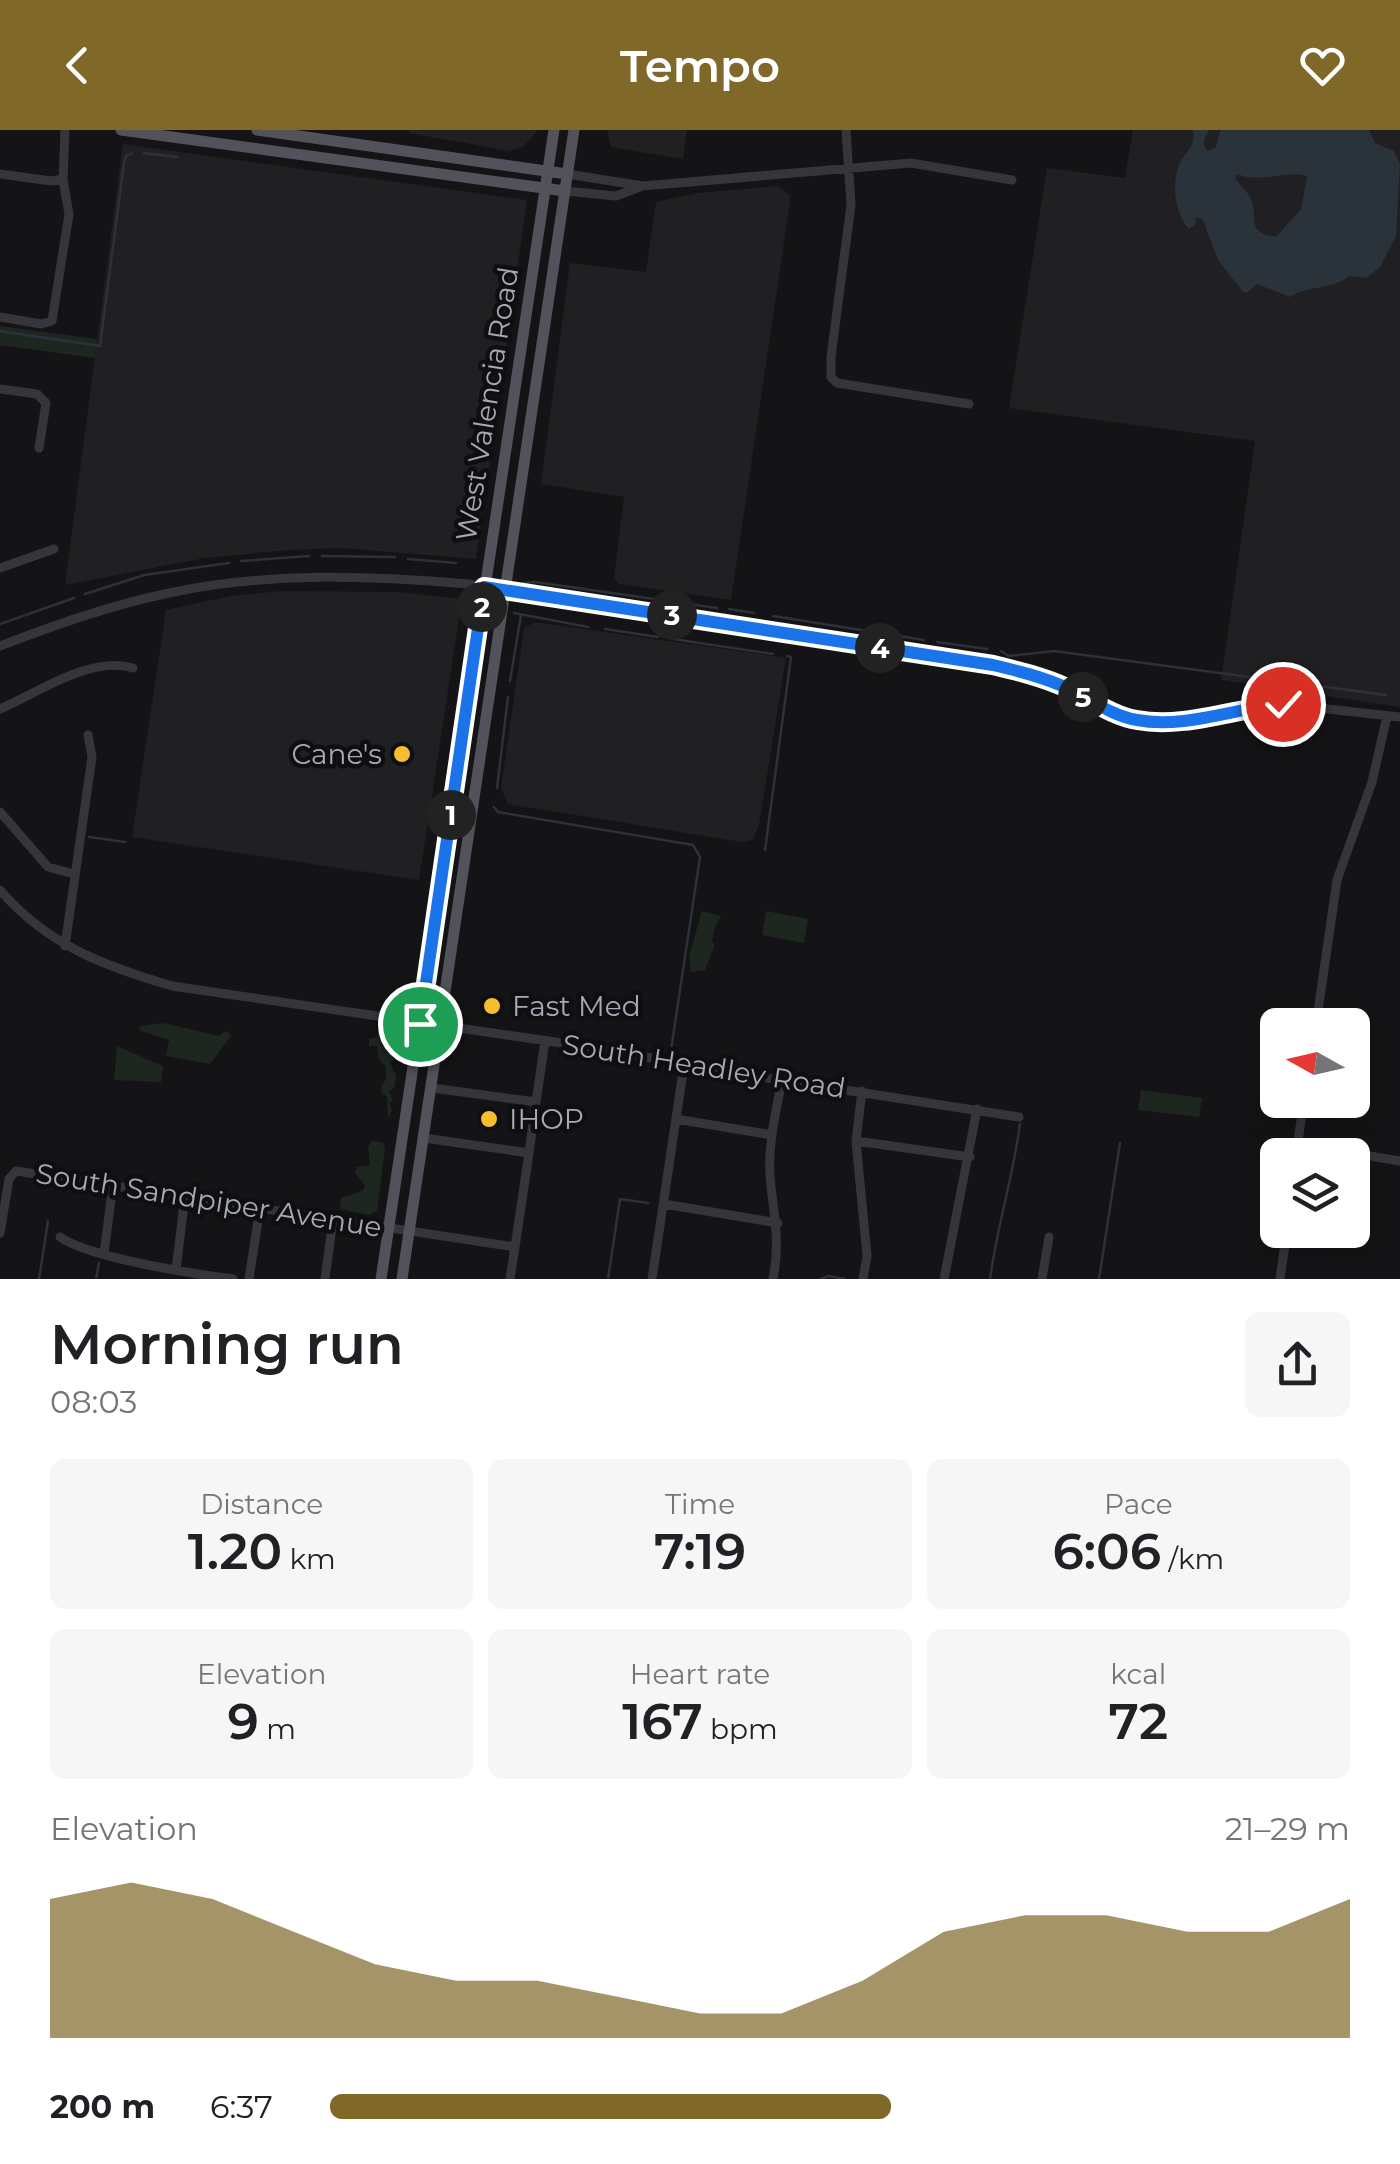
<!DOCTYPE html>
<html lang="en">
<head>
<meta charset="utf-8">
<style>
	:root { --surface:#fff; --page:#f6f6f6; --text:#202124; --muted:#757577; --accent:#7f6828 }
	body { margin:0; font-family:Montserrat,sans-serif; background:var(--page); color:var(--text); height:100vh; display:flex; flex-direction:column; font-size:38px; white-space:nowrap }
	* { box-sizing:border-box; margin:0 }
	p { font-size:32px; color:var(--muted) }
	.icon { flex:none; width:55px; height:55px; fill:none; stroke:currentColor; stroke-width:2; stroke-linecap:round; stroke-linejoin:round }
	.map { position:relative; height:1149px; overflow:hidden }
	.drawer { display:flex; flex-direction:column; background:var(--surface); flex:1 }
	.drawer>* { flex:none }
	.needle { width:65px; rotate:278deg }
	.buttons { position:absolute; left:1260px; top:878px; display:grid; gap:20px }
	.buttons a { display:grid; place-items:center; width:110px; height:110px; border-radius:15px; background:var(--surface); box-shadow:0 5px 25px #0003; font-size:50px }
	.pin { position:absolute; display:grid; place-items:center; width:85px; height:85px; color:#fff; margin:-42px; border:5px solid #fff; border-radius:50%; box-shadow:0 2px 10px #0007 }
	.km { position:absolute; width:50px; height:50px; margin:-25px; border-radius:50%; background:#222; color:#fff; font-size:28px; line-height:50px; text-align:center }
	.round { display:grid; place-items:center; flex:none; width:105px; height:105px; border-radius:15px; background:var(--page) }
	.overview { display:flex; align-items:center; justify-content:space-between; height:170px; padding:0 50px }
	h1 { font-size:55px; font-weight:600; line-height:75px }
	.figures { display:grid; grid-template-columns:repeat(3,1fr); gap:15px; height:170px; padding:10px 50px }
	.figures div { display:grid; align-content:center; border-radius:15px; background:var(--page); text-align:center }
	.figures b { font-size:50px; font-weight:600 }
	.figures small { font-size:28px; font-weight:400 }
	.figures p { font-size:28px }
	.chart { height:280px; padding:20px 50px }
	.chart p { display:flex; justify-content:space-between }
	.chart svg { width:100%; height:180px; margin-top:10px; fill:var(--accent); opacity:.7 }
	ul { padding:0 50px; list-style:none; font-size:32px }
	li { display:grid; grid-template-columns:160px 120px 1fr; align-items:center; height:75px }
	li i { height:25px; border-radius:12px; background:var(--accent) }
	header { display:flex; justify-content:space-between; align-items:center; height:130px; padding:0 50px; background:var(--accent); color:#fff; font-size:45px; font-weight:600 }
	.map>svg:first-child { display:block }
</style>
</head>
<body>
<header><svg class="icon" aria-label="back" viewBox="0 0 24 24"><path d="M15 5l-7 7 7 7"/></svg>Tempo<svg class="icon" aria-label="heart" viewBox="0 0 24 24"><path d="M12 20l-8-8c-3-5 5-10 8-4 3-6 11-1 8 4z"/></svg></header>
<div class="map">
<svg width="1400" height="1149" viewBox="0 0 1400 1149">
	<rect width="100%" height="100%" fill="#141416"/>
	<!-- built -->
	<path fill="#202023" d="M410 0H538L523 17 509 21 409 3Z
		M607 0H687L683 29 611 17Z
		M1133 0H1400V577L1221 550 1255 311 1009 278 1047 38 1125 48Z
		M123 14 527 70 476 429 342 418 289 420 205 428 65 455Z
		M777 56 791 65 731 470 619 454 614 449 624 367 541 354 570 133 646 142 656 72 698 63Z
		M281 461 398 462 462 469 419 750 132 707 166 480 230 466Z
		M535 492 786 528 759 695 752 710 742 712 508 674 501 658 524 498Z"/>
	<!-- green -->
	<path fill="#1e2620" d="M0 196 97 209 95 228 0 215Z
		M702 781 721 786 714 799 712 812 715 814 705 840 691 842 689 826Z
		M766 781 808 789 804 813 762 805Z
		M163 893 219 906 225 901 232 905 210 934 166 926 169 910 139 900 140 896Z
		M381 900 400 904 396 929 390 933 396 946 394 958 389 962 393 970 389 974 392 980 388 988 387 966 382 964 381 957 386 949V936L378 928 377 916H369V909L376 907Z
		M117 916 163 936 161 952 114 950Z
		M1141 960 1202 968 1199 987 1138 980Z
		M372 1011 383 1012 385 1019 377 1081 369 1085 340 1079 341 1068 362 1061 365 1056 355 1042 357 1037 370 1035 368 1017Z"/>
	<!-- water -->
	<path fill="#2a323a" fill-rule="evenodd" d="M1193 0H1209L1203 13 1207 21 1215 18 1221 0H1369L1375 13 1394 21 1400 34 1396 106 1380 137 1366 148 1349 146C1333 160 1308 155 1290 167L1257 154 1247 163 1243 162 1218 130 1203 90 1196 87 1195 95 1189 99C1174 82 1170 49 1182 29 1190 17 1195 16 1193 0ZM1237 44C1262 54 1282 40 1307 46L1301 79 1276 107C1245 103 1259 88 1251 69 1248 62 1240 55 1235 48Z"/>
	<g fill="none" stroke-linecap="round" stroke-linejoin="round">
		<!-- stream -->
		<path stroke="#2a323a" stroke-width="2.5" d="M144 23 177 27
			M0 201 100 216 124 33 126 26 132 23
			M322 426 395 427
			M408 429 456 433
			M241 431 309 426
			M523 453 535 452 717 478
			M85 464 144 445 229 433
			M729 479 754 483
			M514 483 588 497
			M773 486 924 510
			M0 494 74 468
			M605 499 658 507
			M673 509 773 524
			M937 512 987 519
			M1001 521 1009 526 1054 521 1386 565
			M510 551 521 485
			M497 658 508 567
			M494 677 498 682 693 715 700 727 671 920
			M89 707 125 712
			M765 720 791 527 787 526
			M39 1149 48 1091
			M96 1149 99 1133
			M608 1149 620 1069 648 1073
			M821 1149 828 1146 845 1149
			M990 1149C997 1097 1013 1047 1020 994
			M1099 1149 1120 1013"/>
		<!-- minor -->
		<path stroke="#35363b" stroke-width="9" d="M846 0 851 75 831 227V247L837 253 969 274
			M0 44 51 51 63 49
			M567 44 643 56 911 33 1012 50
			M565 61 616 66 640 57
			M0 187 41 194 52 191 69 84 63 50 65 0
			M0 259 37 264 46 273 39 318
			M0 438 54 419
			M0 516C55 495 111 475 169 463 267 442 368 445 468 454L993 535 1027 543 1065 557 1139 591 1170 592 1283 574 1400 587
			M0 579C37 563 92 525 133 538
			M0 682 48 737 74 744
			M0 760C47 815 104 836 172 856L623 922 684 935 1019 987
			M65 816 92 627 88 605
			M1316 895 1337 750 1372 652 1387 586
			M432 958 536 972 545 911
			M862 961 856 1011 867 1126 863 1149
			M676 989 772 1005
			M424 1008 529 1023 536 972
			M856 1011 970 1027
			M1298 1014 1400 1031
			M1296 1025 1304 970
			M664 1074 778 1093
			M0 1103 9 1049 16 1041 515 1117 529 1023
			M60 1107C90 1128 194 1144 233 1149
			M104 1123 113 1055
			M176 1140 185 1066
			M249 1149 260 1078
			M325 1149 333 1090
			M510 1149 515 1117
			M652 1149 684 935
			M773 1149C781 1109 773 1084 770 1046 768 1014 776 981 782 950
			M944 1149 977 979
			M1042 1149 1049 1107
			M1280 1149 1287 1100"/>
		<!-- major -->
		<path stroke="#51525a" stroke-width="11" d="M121 0 565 61
			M257 0 567 44
			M381 1149 554 0
			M402 1149 574 0"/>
	</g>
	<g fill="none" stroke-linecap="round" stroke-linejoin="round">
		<defs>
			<path id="route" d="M420 894 484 457 993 535C1018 541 1043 547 1067 558 1090 569 1112 586 1137 590 1184 599 1236 578 1283 574"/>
		</defs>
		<!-- route casing -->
		<use href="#route" stroke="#fff" stroke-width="20"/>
		<!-- route -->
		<use href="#route" stroke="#1a73e8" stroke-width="12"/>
	</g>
	<!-- markers -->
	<g fill="#f4be2e" stroke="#0f0f11" stroke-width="4">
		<circle cx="402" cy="624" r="10"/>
		<circle cx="492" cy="876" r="10"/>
		<circle cx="489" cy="989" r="10"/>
	</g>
	<g text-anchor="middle" stroke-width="9" stroke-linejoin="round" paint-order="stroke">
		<!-- street labels -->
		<g font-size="28" fill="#a6aab6" stroke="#0f0f11">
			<text transform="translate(487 274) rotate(-81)" y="10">West Valencia Road</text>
			<text transform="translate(704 936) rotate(9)" y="10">South Headley Road</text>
			<text transform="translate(209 1070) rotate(9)" y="10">South Sandpiper Avenue</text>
		</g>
		<!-- poi labels -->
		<g font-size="28" fill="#a6aab6" stroke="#0f0f11" text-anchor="start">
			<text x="382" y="634" text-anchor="end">Cane's</text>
			<text x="512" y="886">Fast Med</text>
			<text x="509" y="999">IHOP</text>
		</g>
	</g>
</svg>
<div class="buttons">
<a><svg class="needle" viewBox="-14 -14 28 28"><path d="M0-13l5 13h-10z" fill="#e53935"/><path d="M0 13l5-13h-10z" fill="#757577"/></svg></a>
<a><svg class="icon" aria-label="layers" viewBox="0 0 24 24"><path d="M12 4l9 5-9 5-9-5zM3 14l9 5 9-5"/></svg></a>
</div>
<div class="pin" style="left:420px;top:894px;background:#1e9e55"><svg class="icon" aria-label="arrive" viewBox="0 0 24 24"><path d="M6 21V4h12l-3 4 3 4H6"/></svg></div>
<div class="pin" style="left:1283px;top:574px;background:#d93025"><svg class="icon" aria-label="check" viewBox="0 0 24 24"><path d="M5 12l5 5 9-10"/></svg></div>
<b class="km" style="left:451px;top:685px">1</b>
<b class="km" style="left:482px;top:477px">2</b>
<b class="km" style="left:672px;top:485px">3</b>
<b class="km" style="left:880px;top:518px">4</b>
<b class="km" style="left:1083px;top:567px">5</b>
</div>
<section class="drawer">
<div class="overview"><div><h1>Morning run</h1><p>08:03</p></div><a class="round"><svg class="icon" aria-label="share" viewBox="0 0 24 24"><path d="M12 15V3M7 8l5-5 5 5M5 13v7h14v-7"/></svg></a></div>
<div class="figures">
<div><p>Distance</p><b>1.20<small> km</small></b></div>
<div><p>Time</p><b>7:19</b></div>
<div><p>Pace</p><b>6:06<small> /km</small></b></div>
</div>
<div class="figures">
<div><p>Elevation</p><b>9<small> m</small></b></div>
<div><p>Heart rate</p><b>167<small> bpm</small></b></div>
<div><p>kcal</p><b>72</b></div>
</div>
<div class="chart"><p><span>Elevation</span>21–29 m</p>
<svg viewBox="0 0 160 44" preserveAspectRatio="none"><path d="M0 44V10L10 6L20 10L30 18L40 26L50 30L60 30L70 34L80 38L90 38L100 30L110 18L120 14L130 14L140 18L150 18L160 10V44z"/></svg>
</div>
<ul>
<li><b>200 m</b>6:37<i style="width:55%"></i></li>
</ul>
</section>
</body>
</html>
